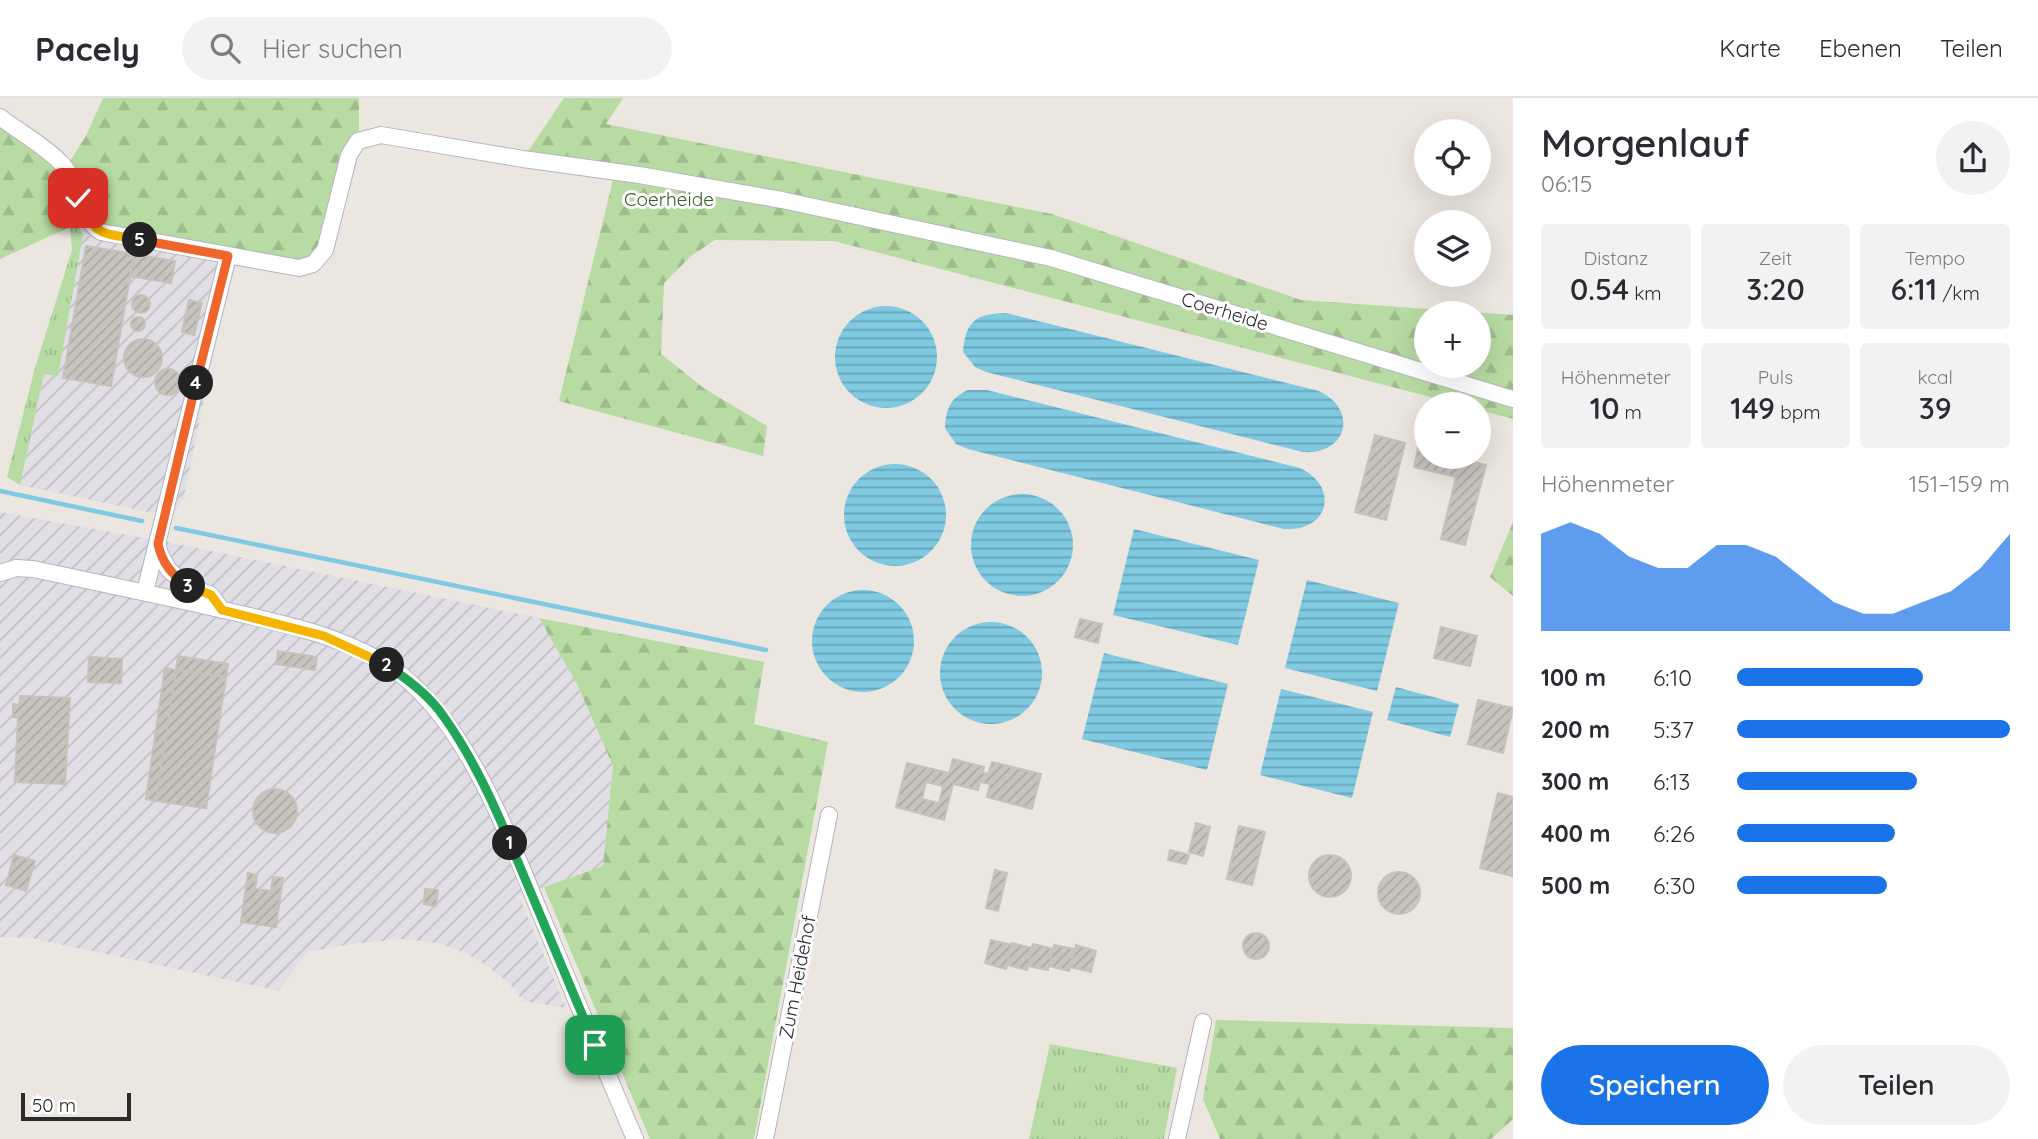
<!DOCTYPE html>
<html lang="de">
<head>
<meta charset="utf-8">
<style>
	:root { --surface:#fff; --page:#f2f2f3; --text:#2b2b33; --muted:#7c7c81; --line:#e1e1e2; --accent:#1a73e8 }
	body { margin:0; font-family:Quicksand,sans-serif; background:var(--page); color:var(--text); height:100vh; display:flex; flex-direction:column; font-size:26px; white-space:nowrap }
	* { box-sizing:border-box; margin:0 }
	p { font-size:23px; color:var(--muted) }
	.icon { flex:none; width:38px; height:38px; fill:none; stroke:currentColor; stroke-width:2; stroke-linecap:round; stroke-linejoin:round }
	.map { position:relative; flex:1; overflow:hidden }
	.drawer { display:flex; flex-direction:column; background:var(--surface); width:525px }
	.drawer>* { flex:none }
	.buttons { position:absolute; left:1414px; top:21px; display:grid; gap:14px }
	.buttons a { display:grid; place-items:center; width:77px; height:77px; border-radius:50%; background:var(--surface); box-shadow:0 7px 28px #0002; font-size:35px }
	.scale { position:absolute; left:21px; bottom:18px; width:110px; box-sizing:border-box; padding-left:7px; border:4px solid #2b2b2b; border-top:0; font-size:19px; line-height:24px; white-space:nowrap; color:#2b2b2b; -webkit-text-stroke:5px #fff; paint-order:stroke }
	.pin { position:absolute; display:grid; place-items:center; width:60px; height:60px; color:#fff; margin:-30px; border-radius:14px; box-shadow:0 4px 10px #0006 }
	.km { position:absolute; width:35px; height:35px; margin:-18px; border-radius:50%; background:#222; color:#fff; font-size:19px; line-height:35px; text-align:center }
	.round { display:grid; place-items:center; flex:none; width:74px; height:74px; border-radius:37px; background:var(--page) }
	.overview { display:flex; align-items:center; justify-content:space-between; height:119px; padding:0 28px }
	h1 { font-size:38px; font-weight:600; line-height:52px }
	.figures { display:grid; grid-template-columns:repeat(3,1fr); gap:10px; height:119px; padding:7px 28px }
	.figures div { display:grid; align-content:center; border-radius:7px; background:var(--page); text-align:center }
	.figures b { font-size:30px; font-weight:600 }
	.figures small { font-size:19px; font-weight:400 }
	.figures p { font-size:19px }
	.chart { height:196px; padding:14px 28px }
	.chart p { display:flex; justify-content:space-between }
	.chart svg { width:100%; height:126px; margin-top:7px; fill:var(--accent); opacity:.7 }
	.primary-button { display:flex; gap:14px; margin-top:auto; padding:14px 28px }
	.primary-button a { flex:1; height:80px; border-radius:42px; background:var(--accent); color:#fff; font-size:28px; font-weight:600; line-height:80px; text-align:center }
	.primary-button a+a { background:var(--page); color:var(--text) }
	ul { padding:0 28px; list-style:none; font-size:23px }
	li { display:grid; grid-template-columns:112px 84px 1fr; align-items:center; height:52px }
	li i { height:18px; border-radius:9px; background:var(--accent) }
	header { display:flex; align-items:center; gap:42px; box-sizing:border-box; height:98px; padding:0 35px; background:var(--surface); border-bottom:2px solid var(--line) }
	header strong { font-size:33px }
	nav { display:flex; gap:38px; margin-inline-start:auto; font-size:24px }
	.search { width:490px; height:63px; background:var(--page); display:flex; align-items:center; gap:18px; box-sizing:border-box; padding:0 24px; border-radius:38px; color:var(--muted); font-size:26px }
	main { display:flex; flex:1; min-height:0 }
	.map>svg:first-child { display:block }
</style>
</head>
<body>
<header>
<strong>Pacely</strong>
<div class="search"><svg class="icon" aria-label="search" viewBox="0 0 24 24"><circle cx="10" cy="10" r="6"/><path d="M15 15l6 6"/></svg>Hier suchen</div>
<nav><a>Karte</a><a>Ebenen</a><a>Teilen</a></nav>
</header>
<main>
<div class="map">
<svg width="1513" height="1041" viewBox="0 0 1513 1041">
	<defs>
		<pattern id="industrial-furrows" width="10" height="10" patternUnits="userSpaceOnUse" patternTransform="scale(1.75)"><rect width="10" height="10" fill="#e1dfe5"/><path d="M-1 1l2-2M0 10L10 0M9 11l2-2" fill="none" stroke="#c1c0c5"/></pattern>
		<pattern id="grass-tufts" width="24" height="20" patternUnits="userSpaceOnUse" patternTransform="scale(1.75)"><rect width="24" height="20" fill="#b7dba2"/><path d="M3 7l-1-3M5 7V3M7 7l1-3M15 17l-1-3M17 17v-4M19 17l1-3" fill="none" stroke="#9ebc8c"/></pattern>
		<pattern id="forest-firs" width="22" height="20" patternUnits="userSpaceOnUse" patternTransform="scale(1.75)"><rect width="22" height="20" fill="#b7dba2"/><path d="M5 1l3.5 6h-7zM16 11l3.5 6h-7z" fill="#9ebc8c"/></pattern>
		<pattern id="water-rules" width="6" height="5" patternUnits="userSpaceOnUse" patternTransform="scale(1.75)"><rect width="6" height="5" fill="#7fc9e1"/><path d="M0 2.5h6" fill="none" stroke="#68a3b7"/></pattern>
		<pattern id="building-hatch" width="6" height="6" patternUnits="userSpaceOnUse" patternTransform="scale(1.75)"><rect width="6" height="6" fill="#c7c4be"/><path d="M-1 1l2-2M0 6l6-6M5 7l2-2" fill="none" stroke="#aba9a3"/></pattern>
	</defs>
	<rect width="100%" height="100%" fill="#ebe6df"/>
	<!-- industrial -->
	<path fill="url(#industrial-furrows)" d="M83 137 232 163 184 399 172 419 20 387 44 276 58 277Z
		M0 414 167 444 539 520 578 588 613 668 603 768 519 798 566 910 523 903 511 887 488 868 463 854 438 845 401 841 351 846 307 854 279 893 31 840 0 839Z"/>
	<!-- grass -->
	<path fill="url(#grass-tufts)" d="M76 123 83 137 58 278 44 276 20 387 7 379 35 270 72 152 70 129Z
		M1050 946 1177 970 1164 1041H1029Z"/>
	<!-- forest -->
	<path fill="url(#forest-firs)" fill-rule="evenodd" d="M103 0H359V33L351 40 320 151 304 165 257 159 76 123 70 129 0 161V22L63 74 86 38Z
		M564 0H623L606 26 1052 116 1301 202 1513 217V321L1479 312V306H1457L834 143 715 142 691 158 664 185 661 256 705 291 767 328 763 358 559 303 613 82 523 61ZM1426 215H1479V268H1426Z
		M1513 424V498L1490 479Z
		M539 520 764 564 754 626 828 644 754 1041H650L544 789 603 768 613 668 578 588Z
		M1216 922 1513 930V1021L1491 1041H1220L1203 1001Z"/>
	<!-- water -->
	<path fill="url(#water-rules)" d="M835 259a51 51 0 1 1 102 0a51 51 0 1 1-102 0Z
		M1006 215 1319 293C1359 312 1347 357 1303 354L986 274 975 269 963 254C966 222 976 216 1006 215Z
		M968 292H987L1300 370C1340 389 1329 434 1284 431L968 351 956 346 945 330C946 311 950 300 968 292Z
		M844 417a51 51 0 1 1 102 0a51 51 0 1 1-102 0Z
		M971 447a51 51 0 1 1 102 0a51 51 0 1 1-102 0Z
		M1134 431 1259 462 1238 547 1113 517Z
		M1307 482 1399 505 1377 593 1285 570Z
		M812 543a51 51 0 1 1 102 0a51 51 0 1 1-102 0Z
		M940 575a51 51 0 1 1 102 0a51 51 0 1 1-102 0Z
		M1104 555 1228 586 1207 672 1082 641Z
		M1396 589 1459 606 1450 639 1387 622Z
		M1281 591 1373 614 1352 700 1260 677Z"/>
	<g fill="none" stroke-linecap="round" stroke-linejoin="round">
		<!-- stream -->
		<path stroke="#7fc9e1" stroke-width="4.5" d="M0 393 142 423
			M176 430 766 552"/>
	</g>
	<!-- building -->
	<path fill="url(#building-hatch)" stroke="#c7c2b9" stroke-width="2" fill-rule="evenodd" d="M86 148 134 156 111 288 63 280Z
		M134 156 175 163 171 185 130 178Z
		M132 206a9 9 0 1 1 18 0a9 9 0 1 1-18 0Z
		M189 202 202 205 194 237 182 234Z
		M131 226a7 7 0 1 1 14 0a7 7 0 1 1-14 0Z
		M124 260a19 19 0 1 1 38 0a19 19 0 1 1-38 0Z
		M155 284a13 13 0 1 1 26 0a13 13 0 1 1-26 0Z
		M1375 337 1405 345 1386 422 1355 414Z
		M1418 350 1426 352V359H1454L1486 367 1465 447 1441 441 1456 379 1414 369Z
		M1080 521 1102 526 1098 545 1075 539Z
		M1441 529 1477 538 1470 568 1434 560Z
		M278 553 317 559 315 572 276 566Z
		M178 558 228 566 226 579 176 572Z
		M89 559 122 561 121 585 88 584Z
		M165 570 176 572 156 703 146 701Z
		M176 572 226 579 206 710 156 703Z
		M20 598 70 600 65 686 15 684 18 619H13V606L19 607Z
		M1478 602 1513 610 1503 655 1468 646Z
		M953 661 984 669 983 675 988 676 992 664 1041 676 1032 711 987 699 990 686 980 684 978 692 953 686 944 722 896 709 907 665 949 675ZM926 684 943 688 939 705 922 701Z
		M253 713a22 22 0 1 1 44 0a22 22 0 1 1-44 0Z
		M1498 695 1513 699 1512 778 1480 770Z
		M1196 725 1210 729 1203 758 1189 754Z
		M1239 728 1265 734 1252 787 1227 781Z
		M1170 752 1189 757 1186 766 1168 762Z
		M14 757 35 763 26 793 6 787Z
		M1309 778a21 21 0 1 1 42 0a21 21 0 1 1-42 0Z
		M995 772 1007 775 998 813 986 810Z
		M1378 795a21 21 0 1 1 42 0a21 21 0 1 1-42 0Z
		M248 775 257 777 255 791 271 793 273 779 283 780 276 829 241 824Z
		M425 791 438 792 436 808 424 806Z
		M1243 848a13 13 0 1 1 26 0a13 13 0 1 1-26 0Z
		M991 842 1012 847 1006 871 985 865Z
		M1012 845 1032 850 1027 872 1007 867Z
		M1033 846 1053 851 1048 872 1028 868Z
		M1054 847 1074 851 1069 873 1049 868Z
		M1076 847 1096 853 1091 874 1070 869Z"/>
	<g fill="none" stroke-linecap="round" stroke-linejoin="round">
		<defs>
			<path id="minor" d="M0 19C19 34 44 47 61 65 79 83 77 120 101 134L299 170 313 166 325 152 349 57 358 43 381 37 523 61 639 77 782 102 1051 160 1513 301
				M157 445 160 456 169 472 186 487 211 497 222 512
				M0 475 16 470 33 471C95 484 157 497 219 511 277 524 338 536 389 568 470 621 512 750 549 836 577 905 606 973 635 1041
				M145 494 228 158
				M765 1041 829 717
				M1177 1041 1203 924"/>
		</defs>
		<!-- minor casing -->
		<use href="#minor" stroke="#b3b5bd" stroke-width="18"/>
		<!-- minor -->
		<use href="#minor" stroke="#fff" stroke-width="16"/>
	</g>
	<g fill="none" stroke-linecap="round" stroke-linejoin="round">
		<defs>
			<path id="split-1" d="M510 745 595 947"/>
			<path id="split-2" d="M387 567C408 582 430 598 444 619 471 657 492 701 510 745"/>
			<path id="split-3" d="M188 488 211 497 222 512 324 538 387 567"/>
			<path id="split-4" d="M188 488C172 477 162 465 158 446L196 285"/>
			<path id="split-5" d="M140 142 228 158 196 285"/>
			<path id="split-6" d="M78 100C96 140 100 134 140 142"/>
		</defs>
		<!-- split-1 casing -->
		<use href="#split-1" stroke="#fff" stroke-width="14"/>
		<!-- split-2 casing -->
		<use href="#split-2" stroke="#fff" stroke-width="14"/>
		<!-- split-3 casing -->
		<use href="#split-3" stroke="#fff" stroke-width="14"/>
		<!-- split-4 casing -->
		<use href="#split-4" stroke="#fff" stroke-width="14"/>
		<!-- split-5 casing -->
		<use href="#split-5" stroke="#fff" stroke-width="14"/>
		<!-- split-6 casing -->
		<use href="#split-6" stroke="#fff" stroke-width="14"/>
		<!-- split-1 -->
		<use href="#split-1" stroke="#22a559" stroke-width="9"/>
		<!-- split-2 -->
		<use href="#split-2" stroke="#22a559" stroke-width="9"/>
		<!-- split-3 -->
		<use href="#split-3" stroke="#f5b400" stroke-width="9"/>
		<!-- split-4 -->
		<use href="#split-4" stroke="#f0652b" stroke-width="9"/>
		<!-- split-5 -->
		<use href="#split-5" stroke="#f0652b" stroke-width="9"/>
		<!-- split-6 -->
		<use href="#split-6" stroke="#f5b400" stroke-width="9"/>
	</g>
	<g text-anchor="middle" stroke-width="6" stroke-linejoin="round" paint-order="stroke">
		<!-- park labels -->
		<g font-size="19" fill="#316123" stroke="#fff">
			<text x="669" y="108">Coerheide</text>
		</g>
		<!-- street labels -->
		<g font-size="19" fill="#2b2b2b" stroke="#fff">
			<text transform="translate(1225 213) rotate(17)" y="7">Coerheide</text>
			<text transform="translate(797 879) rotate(-79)" y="7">Zum Heidehof</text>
		</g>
	</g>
</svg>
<div class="buttons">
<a><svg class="icon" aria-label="locate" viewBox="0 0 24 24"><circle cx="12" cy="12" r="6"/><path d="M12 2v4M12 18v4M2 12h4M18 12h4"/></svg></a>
<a><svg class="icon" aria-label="layers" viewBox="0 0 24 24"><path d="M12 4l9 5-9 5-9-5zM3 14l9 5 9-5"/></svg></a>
<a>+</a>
<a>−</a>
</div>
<div class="scale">50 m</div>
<div class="pin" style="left:595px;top:947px;background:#1e9e55"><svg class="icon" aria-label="arrive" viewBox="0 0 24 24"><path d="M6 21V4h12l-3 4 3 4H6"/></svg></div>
<div class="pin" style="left:78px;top:100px;background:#d93025"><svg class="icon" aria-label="check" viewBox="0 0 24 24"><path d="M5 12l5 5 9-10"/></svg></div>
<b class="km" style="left:510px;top:745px">1</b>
<b class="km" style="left:387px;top:567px">2</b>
<b class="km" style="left:188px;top:488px">3</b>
<b class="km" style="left:196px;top:285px">4</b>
<b class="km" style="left:140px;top:142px">5</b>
</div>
<section class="drawer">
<div class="overview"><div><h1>Morgenlauf</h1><p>06:15</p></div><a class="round"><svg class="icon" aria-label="share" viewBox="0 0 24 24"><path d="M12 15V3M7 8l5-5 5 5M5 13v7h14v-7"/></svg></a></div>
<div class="figures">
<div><p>Distanz</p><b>0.54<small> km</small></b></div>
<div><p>Zeit</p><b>3:20</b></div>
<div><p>Tempo</p><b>6:11<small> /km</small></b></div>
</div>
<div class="figures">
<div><p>Höhenmeter</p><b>10<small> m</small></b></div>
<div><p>Puls</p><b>149<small> bpm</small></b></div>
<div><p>kcal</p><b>39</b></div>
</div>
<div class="chart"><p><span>Höhenmeter</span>151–159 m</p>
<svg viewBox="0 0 160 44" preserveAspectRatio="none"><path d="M0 44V10L10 6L20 10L30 18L40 22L50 22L60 14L70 14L80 18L90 26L100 34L110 38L120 38L130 34L140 30L150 22L160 10V44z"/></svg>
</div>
<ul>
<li><b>100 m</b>6:10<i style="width:68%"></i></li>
<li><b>200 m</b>5:37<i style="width:100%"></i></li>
<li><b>300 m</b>6:13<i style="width:66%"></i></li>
<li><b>400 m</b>6:26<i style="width:58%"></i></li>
<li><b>500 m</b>6:30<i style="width:55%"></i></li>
</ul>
<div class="primary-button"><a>Speichern</a><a>Teilen</a></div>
</section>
</main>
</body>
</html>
